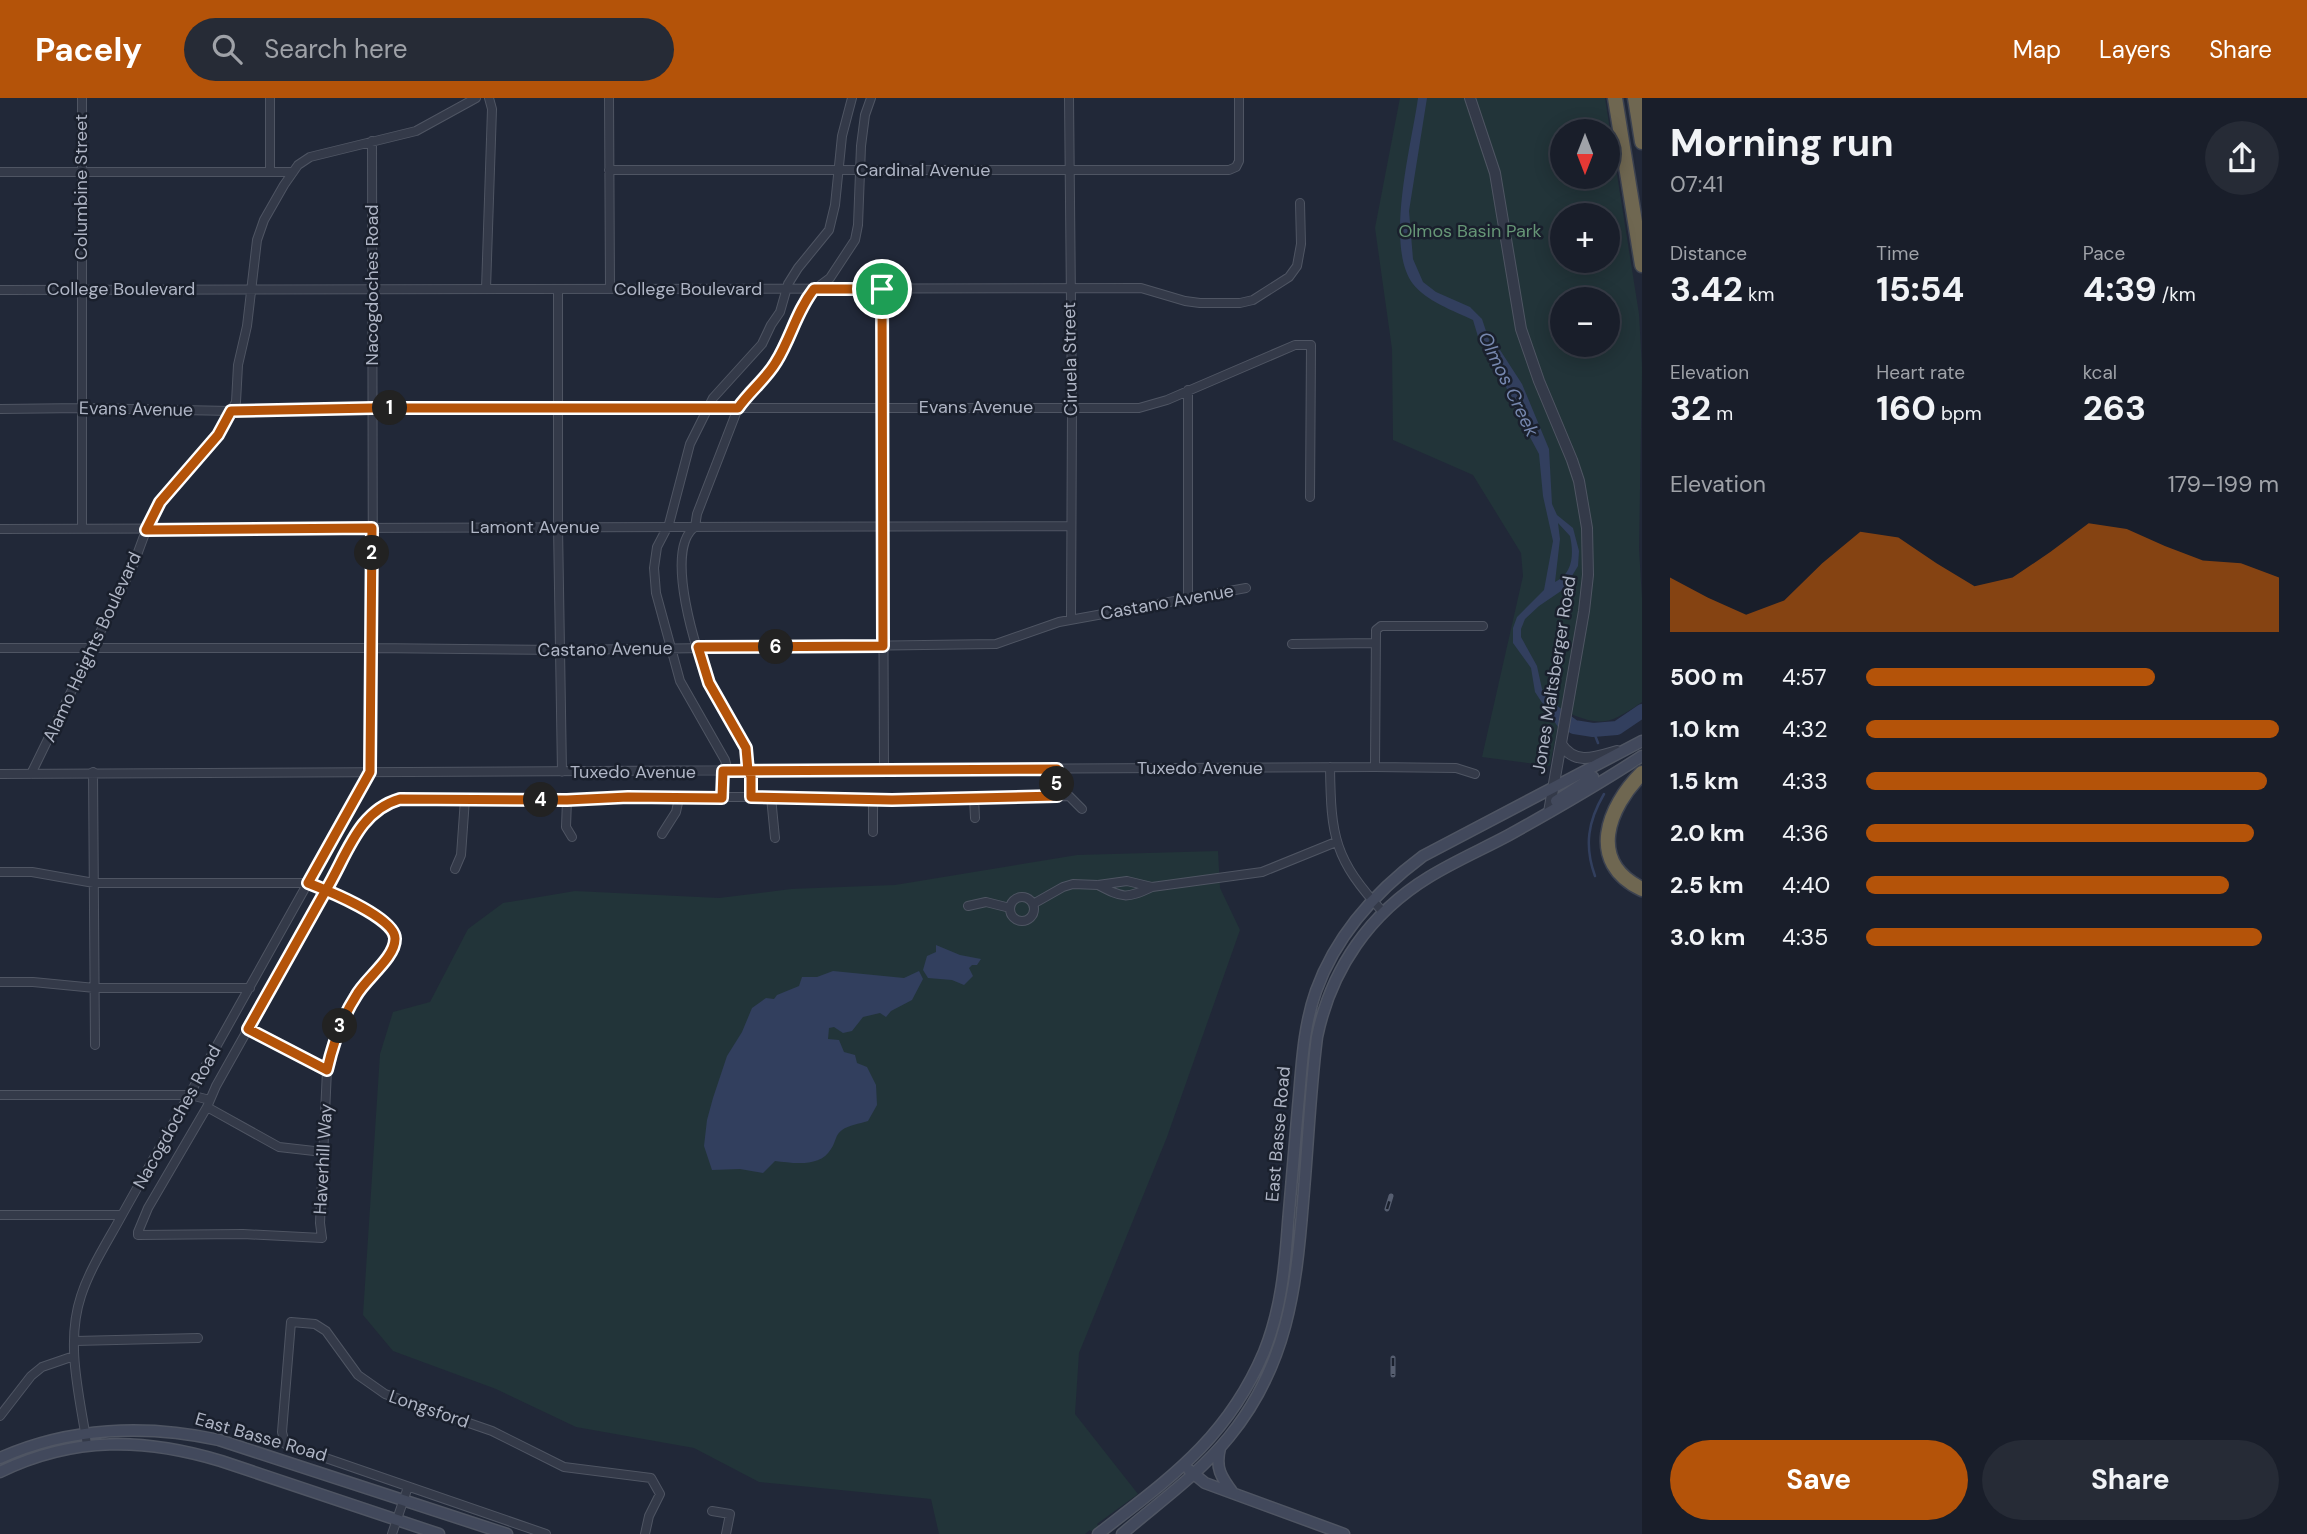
<!DOCTYPE html>
<html lang="en">
<head>
<meta charset="utf-8">
<style>
	:root { --surface:#191e2a; --page:#262b36; --text:#f1f3f6; --muted:#9fa2a8; --line:#373c47; --accent:#b45309 }
	body { margin:0; font-family:"DM Sans",sans-serif; background:var(--page); color:var(--text); height:100vh; display:flex; flex-direction:column; font-size:26px; white-space:nowrap }
	* { box-sizing:border-box; margin:0 }
	p { font-size:23px; color:var(--muted) }
	.icon { flex:none; width:38px; height:38px; fill:none; stroke:currentColor; stroke-width:2; stroke-linecap:round; stroke-linejoin:round }
	.map { position:relative; flex:1; overflow:hidden }
	.drawer { display:flex; flex-direction:column; background:var(--surface); width:665px }
	.drawer>* { flex:none }
	.needle { width:46px; rotate:180deg }
	.buttons { position:absolute; left:1550px; top:21px; display:grid; gap:14px }
	.buttons a { display:grid; place-items:center; width:70px; height:70px; border-radius:50%; background:var(--surface); box-shadow:0 4px 18px #0003,0 0 0 2px var(--line); font-size:35px }
	.pin { position:absolute; display:grid; place-items:center; width:60px; height:60px; color:#fff; margin:-30px; border:4px solid #fff; border-radius:50%; box-shadow:0 2px 7px #0007 }
	.km { position:absolute; width:35px; height:35px; margin:-18px; border-radius:50%; background:#222; color:#fff; font-size:19px; line-height:35px; text-align:center }
	.round { display:grid; place-items:center; flex:none; width:74px; height:74px; border-radius:37px; background:var(--page) }
	.overview { display:flex; align-items:center; justify-content:space-between; height:119px; padding:0 28px }
	h1 { font-size:38px; font-weight:700; line-height:52px }
	.stats { display:grid; grid-template-columns:repeat(3,1fr); gap:10px; height:119px; padding:7px 28px }
	.stats div { display:grid; align-content:center }
	.stats b { font-size:35px; font-weight:700 }
	.stats small { font-size:19px; font-weight:400 }
	.stats p { font-size:19px }
	.chart { height:196px; padding:14px 28px }
	.chart p { display:flex; justify-content:space-between }
	.chart svg { width:100%; height:126px; margin-top:7px; fill:var(--accent); opacity:.7 }
	.primary-button { display:flex; gap:14px; margin-top:auto; padding:14px 28px }
	.primary-button a { flex:1; height:80px; border-radius:42px; background:var(--accent); color:#fff; font-size:28px; font-weight:700; line-height:80px; text-align:center }
	.primary-button a+a { background:var(--page); color:var(--text) }
	ul { padding:0 28px; list-style:none; font-size:23px }
	li { display:grid; grid-template-columns:112px 84px 1fr; align-items:center; height:52px }
	li i { height:18px; border-radius:9px; background:var(--accent) }
	header { display:flex; align-items:center; gap:42px; box-sizing:border-box; height:98px; padding:0 35px; background:var(--accent); color:#fff }
	header strong { font-size:33px }
	nav { display:flex; gap:38px; margin-inline-start:auto; font-size:24px }
	.search { width:490px; height:63px; background:var(--page); display:flex; align-items:center; gap:18px; box-sizing:border-box; padding:0 24px; border-radius:38px; color:var(--muted); font-size:26px }
	main { display:flex; flex:1; min-height:0 }
	.map>svg:first-child { display:block }
</style>
</head>
<body>
<header>
<strong>Pacely</strong>
<div class="search"><svg class="icon" aria-label="search" viewBox="0 0 24 24"><circle cx="10" cy="10" r="6"/><path d="M15 15l6 6"/></svg>Search here</div>
<nav><a>Map</a><a>Layers</a><a>Share</a></nav>
</header>
<main>
<div class="map">
<svg width="1642" height="1436" viewBox="0 0 1642 1436">
	<rect width="100%" height="100%" fill="#212838"/>
	<!-- green -->
	<path fill="#223439" fill-rule="evenodd" d="M1400 0H1605L1639 216 1642 270 1639 451 1642 500V604C1607 628 1601 629 1561 612L1550 668 1482 659 1523 478 1521 455 1473 377 1393 342 1392 251 1375 130ZM1563 33H1608V79H1563ZM1563 117H1608V163H1563ZM1563 201H1608V247H1563Z
		M1218 753 1220 790 1240 832 1167 1039 1079 1255 1075 1316 1138 1396 1097 1426 1105 1436H1094L1090 1432 1085 1436H939L931 1401 759 1384 694 1350 576 1329 496 1291 393 1253 363 1217 380 956 393 914 430 904 468 831 503 805 575 793 719 800 791 791 895 787 1077 757Z"/>
	<!-- water -->
	<path fill="#323f5e" fill-rule="evenodd" d="M1418 0H1427L1409 113 1413 161 1423 184 1436 194 1470 209 1482 221 1490 245 1500 252 1522 286 1549 351 1552 406 1557 417 1573 430 1579 453 1578 468 1564 491 1539 508 1525 521 1521 531V539L1537 568 1542 591 1561 612 1558 629 1535 594 1531 570 1513 545V530L1517 519 1544 492 1553 443 1543 398 1539 356 1516 313 1499 272 1479 242 1473 222C1454 213 1426 203 1413 186 1384 148 1412 45 1418 0ZM1558 425 1570 438C1574 456 1573 476 1555 484L1560 441Z
		M936 847 960 857 981 861 977 867H972L969 870 973 878 964 887 952 882 928 880 923 872 927 858 936 854Z
		M833 873 904 880 919 873 923 881 912 902 891 913 886 919 880 915 863 919 852 933 843 935 834 929 829 930 828 941 839 942 844 954 855 957 857 965 867 969 876 987 877 1007 868 1023C859 1026 849 1027 842 1032 835 1037 836 1044 831 1051 820 1070 793 1065 775 1063L763 1075 740 1071 712 1072 704 1048 707 1022 713 1000 727 958 742 934 752 910 766 900 774 901 777 897 799 888 802 879H817Z"/>
	<g fill="none" stroke-linecap="round" stroke-linejoin="round">
		<!-- stream -->
		<path stroke="#323f5e" stroke-width="2.5" d="M1593 632 1598 645
			M1595 778C1584 748 1588 723 1604 696"/>
		<!-- river -->
		<path stroke="#323f5e" stroke-width="14" d="M1555 615 1574 629 1593 632 1617 630 1642 613"/>
		<defs>
			<path id="minor" d="M82 0V430
				M609 0 610 191
				M1069 0 1072 309 1071 521
				M609 72H1229L1236 69 1239 63V0
				M270 73V0
				M0 74H293
				M486 191 492 11 489 0
				M558 191V429L562 674
				M882 191 884 671
				M0 192 1141 190 1185 203 1200 205H1240L1253 202 1289 179 1297 168 1301 146 1300 105
				M1188 292V500
				M0 311 82 310 231 313 372 310H1139L1167 302 1295 247H1311L1310 399
				M0 431 1070 428
				M1292 546 1375 545
				M0 550H373L560 552 996 546 1059 524 1246 490
				M1330 669C1331 739 1334 761 1383 814
				M1375 669 1376 532 1381 528H1483
				M1057 671V698
				M728 673 725 662 680 583 656 495 654 470 657 449 669 426 690 346 713 300 762 246 771 227 780 214 788 186 798 170 829 132 835 107 842 38 852 0
				M93 674 95 947
				M0 676 1375 669 1456 670 1475 676
				M31 676 134 465 151 419 160 404 218 337 236 304 238 267 247 228 257 142 264 122 284 87 298 67 310 59 416 33 476 0
				M751 699C751 684 750 661 745 647 736 625 719 608 710 587 697 557 663 451 695 429L697 416 738 310 749 293 776 264 802 206 814 192 830 180 855 142 858 127 861 48 865 17 871 0
				M771 699 775 740
				M974 699 975 720
				M722 700 723 673
				M567 702 566 729 572 739
				M873 702V734
				M662 736 676 714 679 700
				M455 771 461 757 465 701
				M0 774H32L94 785H308L326 792 384 822 394 834 396 841 390 856 357 895 346 914 331 954 327 972 320 1125 322 1140 243 1136 138 1137V1134L148 1110 207 1009 216 988 326 792C347 757 358 713 400 701L567 702 628 699H804L892 702 1069 698 1082 711
				M1152 789 1262 774 1336 744
				M1010 811a12 12 0 1 1 24 0a12 12 0 1 1-24 0Z
				M1033 806 1063 789 1073 786 1098 787 1127 783 1152 789C1126 801 1123 800 1098 787
				M968 808 986 804 1010 810
				M0 884H33L95 890H250
				M248 931 327 972
				M0 997H190L210 1002
				M207 1009 279 1049 323 1054
				M0 1117H122
				M75 1243 198 1240
				M0 1318 31 1278 42 1269 74 1258
				M87 1347C80 1299 65 1246 81 1198 90 1170 108 1143 122 1117L370 674 373 550 372 43
				M712 1413 730 1416 726 1436
				M392 1436 408 1389
				M546 1436 285 1346 282 1334 291 1224 315 1226 326 1233 358 1277 385 1296 492 1333 564 1369 651 1380 660 1396 649 1418 645 1436"/>
			<path id="tertiary" d="M1470 0 1495 75 1521 231 1539 283 1572 362 1579 383 1587 430 1588 477 1584 513 1549 714
				M1561 646C1575 668 1596 659 1617 653"/>
			<path id="secondary" d="M1556 703 1593 679
				M1220 1350C1215 1370 1221 1379 1233 1395
				M0 1360C69 1329 146 1326 219 1342L507 1436
				M1189 1372 1205 1385 1344 1436
				M0 1374C74 1338 145 1340 221 1363L439 1436
				M1098 1436C1170 1380 1227 1341 1264 1254 1281 1212 1285 1169 1288 1125 1292 1082 1295 1040 1299 998 1302 963 1304 927 1316 893 1336 837 1376 793 1423 758L1642 643
				M1122 1436C1159 1404 1198 1377 1229 1339 1287 1268 1296 1192 1303 1104 1308 1049 1310 994 1317 939 1331 871 1370 815 1429 779 1455 763 1483 751 1509 737 1554 712 1599 686 1642 658"/>
			<path id="motorway" d="M1615 0 1642 167
				M1635 0 1642 44
				M1642 675C1608 709 1586 764 1642 791"/>
		</defs>
		<!-- minor casing -->
		<use href="#minor" stroke="#4f5563" stroke-width="10"/>
		<!-- tertiary casing -->
		<use href="#tertiary" stroke="#4f5563" stroke-width="12"/>
		<!-- secondary casing -->
		<use href="#secondary" stroke="#4f5563" stroke-width="13"/>
		<!-- motorway casing -->
		<use href="#motorway" stroke="#3c4250" stroke-width="17"/>
		<!-- minor -->
		<use href="#minor" stroke="#343a49" stroke-width="8"/>
		<!-- tertiary -->
		<use href="#tertiary" stroke="#343a49" stroke-width="10"/>
		<!-- secondary -->
		<use href="#secondary" stroke="#42495c" stroke-width="10"/>
		<!-- motorway -->
		<use href="#motorway" stroke="#6f6751" stroke-width="14"/>
		<defs>
			<path id="rail" d="M1387 1111 1391 1098
				M1393 1260V1277"/>
		</defs>
		<!-- rail casing -->
		<use href="#rail" stroke="#565e70" stroke-width="5"/>
		<!-- rail -->
		<use href="#rail" stroke="#1a202d" stroke-width="2.5" stroke-dasharray="8" stroke-linecap="butt"/>
	</g>
	<g fill="none" stroke-linecap="round" stroke-linejoin="round">
		<defs>
			<path id="route" d="M882 191H814C796 214 791 240 776 264 766 281 749 294 738 310H372L231 313 218 337 160 404 146 432 372 430 370 674 308 785C326 792 396 820 395 841 395 860 365 881 356 898 341 921 333 946 327 972L248 931 326 792C347 757 358 713 400 701L567 702 628 699 722 700 723 673C834 673 946 671 1057 671V698L892 702 751 699V678L748 673 746 650 709 585 698 549 883 548 882 191"/>
		</defs>
		<!-- route casing -->
		<use href="#route" stroke="#fff" stroke-width="14"/>
		<!-- route -->
		<use href="#route" stroke="#b45309" stroke-width="9"/>
	</g>
	<g text-anchor="middle" stroke-width="5" stroke-linejoin="round" paint-order="stroke">
		<!-- street labels -->
		<g font-size="18" fill="#afb5c5" stroke="#1a202d">
			<text x="923" y="78">Cardinal Avenue</text>
			<text transform="translate(81 89) rotate(-90)" y="6">Columbine Street</text>
			<text transform="translate(372 187) rotate(-90)" y="6">Nacogdoches Road</text>
			<text x="121" y="197">College Boulevard</text>
			<text x="688" y="197">College Boulevard</text>
			<text transform="translate(1070 261) rotate(-91)" y="6">Ciruela Street</text>
			<text x="976" y="315">Evans Avenue</text>
			<text transform="translate(136 311) rotate(1)" y="6">Evans Avenue</text>
			<text x="535" y="435">Lamont Avenue</text>
			<text transform="translate(1167 504) rotate(-10)" y="6">Castano Avenue</text>
			<text transform="translate(92 549) rotate(-65)" y="6">Alamo Heights Boulevard</text>
			<text transform="translate(605 551) rotate(-1)" y="6">Castano Avenue</text>
			<text transform="translate(1554 577) rotate(-81)" y="6">Jones Maltsberger Road</text>
			<text x="1200" y="676">Tuxedo Avenue</text>
			<text x="633" y="680">Tuxedo Avenue</text>
			<text transform="translate(177 1019) rotate(-61)" y="6">Nacogdoches Road</text>
			<text transform="translate(1278 1036) rotate(-85)" y="6">East Basse Road</text>
			<text transform="translate(323 1061) rotate(-87)" y="6">Haverhill Way</text>
			<text transform="translate(429 1311) rotate(19)" y="6">Longsford</text>
			<text transform="translate(261 1339) rotate(16)" y="6">East Basse Road</text>
		</g>
		<!-- park labels -->
		<g font-size="18" fill="#669676" stroke="#1a202d">
			<text x="1470" y="139">Olmos Basin Park</text>
		</g>
		<!-- water labels -->
		<g font-size="19" font-style="italic" fill="#7687ae" stroke="#1a202d">
			<text transform="translate(1509 286) rotate(64)" y="7">Olmos Creek</text>
		</g>
	</g>
</svg>
<div class="buttons">
<a><svg class="needle" viewBox="-14 -14 28 28"><path d="M0-13l5 13h-10z" fill="#e53935"/><path d="M0 13l5-13h-10z" fill="#9fa2a8"/></svg></a>
<a>+</a>
<a>−</a>
</div>
<div class="pin" style="left:882px;top:191px;background:#1e9e55"><svg class="icon" aria-label="arrive" viewBox="0 0 24 24"><path d="M6 21V4h12l-3 4 3 4H6"/></svg></div>
<b class="km" style="left:390px;top:310px">1</b>
<b class="km" style="left:372px;top:455px">2</b>
<b class="km" style="left:340px;top:928px">3</b>
<b class="km" style="left:541px;top:702px">4</b>
<b class="km" style="left:1057px;top:686px">5</b>
<b class="km" style="left:776px;top:549px">6</b>
</div>
<section class="drawer">
<div class="overview"><div><h1>Morning run</h1><p>07:41</p></div><a class="round"><svg class="icon" aria-label="share" viewBox="0 0 24 24"><path d="M12 15V3M7 8l5-5 5 5M5 13v7h14v-7"/></svg></a></div>
<div class="stats">
<div><p>Distance</p><b>3.42<small> km</small></b></div>
<div><p>Time</p><b>15:54</b></div>
<div><p>Pace</p><b>4:39<small> /km</small></b></div>
</div>
<div class="stats">
<div><p>Elevation</p><b>32<small> m</small></b></div>
<div><p>Heart rate</p><b>160<small> bpm</small></b></div>
<div><p>kcal</p><b>263</b></div>
</div>
<div class="chart"><p><span>Elevation</span>179–199 m</p>
<svg viewBox="0 0 160 44" preserveAspectRatio="none"><path d="M0 44V25L10 32L20 38L30 33L40 20L50 9L60 11L70 20L80 28L90 25L100 16L110 6L120 8L130 14L140 19L150 20L160 25V44z"/></svg>
</div>
<ul>
<li><b>500 m</b>4:57<i style="width:70%"></i></li>
<li><b>1.0 km</b>4:32<i style="width:100%"></i></li>
<li><b>1.5 km</b>4:33<i style="width:97%"></i></li>
<li><b>2.0 km</b>4:36<i style="width:94%"></i></li>
<li><b>2.5 km</b>4:40<i style="width:88%"></i></li>
<li><b>3.0 km</b>4:35<i style="width:96%"></i></li>
</ul>
<div class="primary-button"><a>Save</a><a>Share</a></div>
</section>
</main>
</body>
</html>
